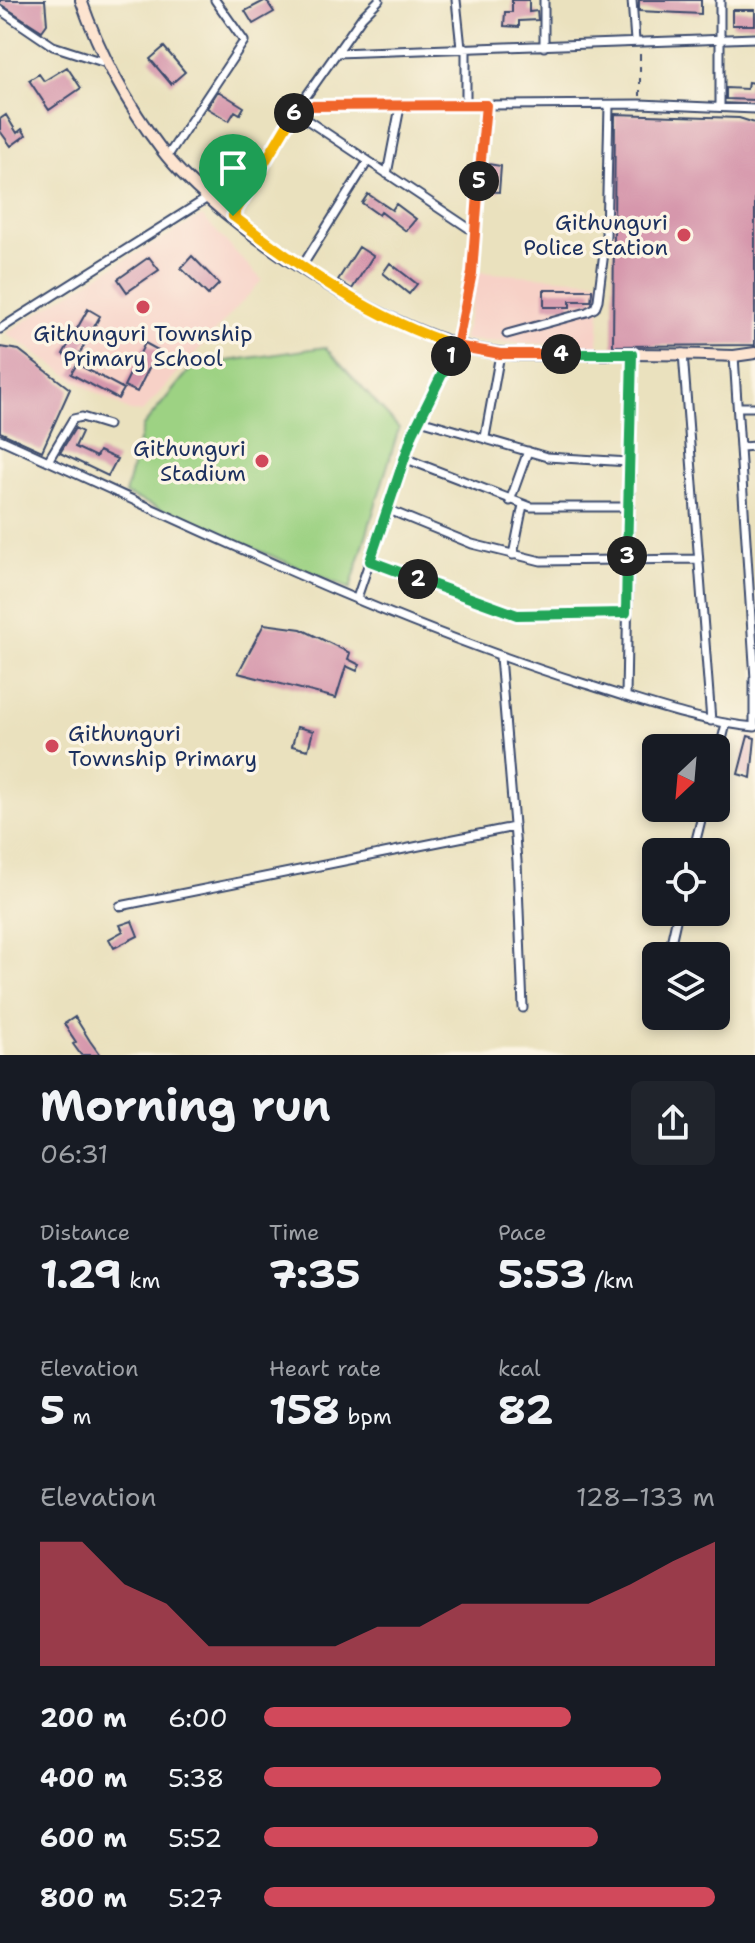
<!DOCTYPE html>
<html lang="en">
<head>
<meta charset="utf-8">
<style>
	:root { --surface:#171b24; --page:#20242c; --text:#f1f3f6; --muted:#9ea1a6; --accent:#d1495b }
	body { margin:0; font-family:"Shantell Sans",sans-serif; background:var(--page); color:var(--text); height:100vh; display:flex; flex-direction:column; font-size:30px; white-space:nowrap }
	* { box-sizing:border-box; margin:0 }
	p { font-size:26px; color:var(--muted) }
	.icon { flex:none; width:44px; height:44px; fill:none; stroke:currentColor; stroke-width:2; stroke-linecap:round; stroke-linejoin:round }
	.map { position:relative; height:1055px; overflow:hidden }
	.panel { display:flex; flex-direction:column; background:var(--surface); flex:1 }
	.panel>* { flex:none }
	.needle { width:52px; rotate:206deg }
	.buttons { position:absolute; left:642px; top:734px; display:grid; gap:16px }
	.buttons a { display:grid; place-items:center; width:88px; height:88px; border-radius:12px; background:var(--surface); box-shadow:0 4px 12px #0003; font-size:40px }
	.pin { position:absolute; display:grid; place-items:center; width:68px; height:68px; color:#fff; margin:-82px -34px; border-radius:50% 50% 50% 0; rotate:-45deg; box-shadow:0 0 8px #0007 }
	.pin .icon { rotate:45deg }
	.km { position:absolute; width:40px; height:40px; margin:-20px; border-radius:50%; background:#222; color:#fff; font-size:22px; line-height:40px; text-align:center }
	.round { display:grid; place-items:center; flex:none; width:84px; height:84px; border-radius:12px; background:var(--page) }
	.overview { display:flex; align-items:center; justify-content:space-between; height:136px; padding:0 40px }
	h1 { font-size:44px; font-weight:700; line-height:60px }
	.metrics { display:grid; grid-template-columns:repeat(3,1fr); gap:12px; height:136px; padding:8px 40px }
	.metrics div { display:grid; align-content:center }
	.metrics b { font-size:40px; font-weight:700 }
	.metrics small { font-size:22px; font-weight:400 }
	.metrics p { font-size:22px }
	.chart { height:224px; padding:16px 40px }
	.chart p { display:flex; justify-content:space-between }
	.chart svg { width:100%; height:144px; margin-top:8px; fill:var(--accent); opacity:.7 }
	ul { padding:0 40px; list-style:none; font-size:26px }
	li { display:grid; grid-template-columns:128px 96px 1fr; align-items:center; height:60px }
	li i { height:20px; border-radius:10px; background:var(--accent) }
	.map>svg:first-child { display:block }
</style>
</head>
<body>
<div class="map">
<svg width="755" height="1055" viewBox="0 0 755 1055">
	<rect width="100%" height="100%" fill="#fcf5e5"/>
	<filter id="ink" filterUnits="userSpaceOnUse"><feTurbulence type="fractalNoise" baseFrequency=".0125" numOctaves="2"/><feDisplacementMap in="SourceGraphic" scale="16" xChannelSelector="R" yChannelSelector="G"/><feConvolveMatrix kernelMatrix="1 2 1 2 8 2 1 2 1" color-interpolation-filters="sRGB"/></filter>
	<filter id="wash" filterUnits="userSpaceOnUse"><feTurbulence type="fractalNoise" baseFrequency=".006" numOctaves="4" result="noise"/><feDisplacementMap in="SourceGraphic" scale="32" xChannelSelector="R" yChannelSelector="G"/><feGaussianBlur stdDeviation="1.8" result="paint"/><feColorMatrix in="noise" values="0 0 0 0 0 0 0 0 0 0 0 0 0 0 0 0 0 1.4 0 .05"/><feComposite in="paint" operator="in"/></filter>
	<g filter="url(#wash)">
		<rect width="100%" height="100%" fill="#eae1be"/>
		<!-- built -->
		<path fill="#f7d1c7" d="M202 216 262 280 142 412 130 411 84 386 6 333 100 274Z
			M479 272 602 281 598 347 463 340Z"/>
		<!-- green -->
		<path fill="#9dd283" stroke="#5c8070" stroke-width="2" d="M325 347 399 428 350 589 125 494 143 426 193 366Z"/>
		<g id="blocks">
			<!-- building -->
			<path fill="#d697ac" d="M0 0H45L47 24 42 31 0 4Z
				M266 0 274 12 253 24 245 11Z
				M512 0H529V12L537 11 538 20 519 21V27L504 26 505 12H512Z
				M639 0H701V14L639 11Z
				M732 10H755V25H732Z
				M164 47 185 72 171 84 150 59Z
				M67 67 81 88 49 110 29 80 39 74 44 81Z
				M748 82 755 83V100L726 99V88L747 89Z
				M218 91 244 107 240 114 235 111 229 121 207 108Z
				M615 114 739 118 755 123V345L613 346Z
				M6 115 17 133 22 129 26 135 11 146 0 131V119Z
				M488 164 501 166 499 192 485 191Z
				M368 194 392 210 396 204 416 219 406 231 381 212 379 215 362 203Z
				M359 247 373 256 352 289 338 280Z
				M192 256 219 284 208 295 181 268Z
				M149 257 159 270 127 292 118 279Z
				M390 263 417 284 409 294 383 273Z
				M544 290H592V292L591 301H570V307H544Z
				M88 309 100 316 76 360 63 354Z
				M145 343 158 350 137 392 124 386Z
				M0 347 19 350 70 389 42 451 0 432Z
				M77 364 124 389 118 399 71 374Z
				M75 428 82 432 75 447 96 457 99 451 117 459 108 476 60 453Z
				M264 624 301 629 350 653 348 659 360 665 357 671 346 666 336 698 238 673Z
				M297 727 313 731 308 750 292 746Z
				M748 736 755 738 751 778 738 774Z
				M132 921 138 936 114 948 109 939 123 931 120 925Z
				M75 1017 90 1041 100 1055H81L73 1044 76 1042 64 1024Z"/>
		</g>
	</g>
	<g filter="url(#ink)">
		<use href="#blocks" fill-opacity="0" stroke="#3a4a6c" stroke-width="2"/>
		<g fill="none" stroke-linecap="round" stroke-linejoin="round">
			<defs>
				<path id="minor" d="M456 0 461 48
					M544 0V47
					M632 0 635 41
					M720 0V107
					M0 10 53 46 109 64
					M466 48V105
					M337 53 755 38
					M299 106 486 105
					M295 112 473 231
					M167 157 244 41 215 0
					M387 174 400 107
					M233 216 295 112 362 17 379 0
					M301 268 368 161
					M0 329 209 197
					M507 334 587 312 595 308 598 300 606 236 609 105
					M683 353 711 721
					M734 356 755 679
					M739 407H755
					M420 420 547 457 629 462
					M485 437 500 354
					M0 439C192 526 384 621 585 684 641 701 697 722 755 727
					M742 447 755 446
					M404 458 531 507H628
					M48 461 73 419 82 417 108 425
					M510 501 528 451
					M389 510 472 544 541 561 696 559
					M513 555 523 505
					M370 561 517 615 626 613
					M357 598 413 433 457 346 472 273 486 105 640 104 755 109
					M500 657 517 861 523 1008
					M626 697 632 354
					M754 727V679
					M716 763 726 724
					M693 852 704 808
					M120 906 514 827
					M668 956 678 912"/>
				<path id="secondary" d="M81 0C99 52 128 106 161 149 222 229 398 342 498 353 519 356 543 354 565 354 621 354 678 353 734 356L755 353"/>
			</defs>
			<!-- minor casing -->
			<use href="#minor" stroke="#3a4a6c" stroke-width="11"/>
			<!-- secondary casing -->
			<use href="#secondary" stroke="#3a4a6c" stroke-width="14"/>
			<!-- path -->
			<path stroke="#3a4a6c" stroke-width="2" stroke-dasharray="6 6" stroke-linecap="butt" d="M640 96V50"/>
			<!-- minor -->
			<use href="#minor" stroke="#fff" stroke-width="7"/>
			<!-- secondary -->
			<use href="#secondary" stroke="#fde4d0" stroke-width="10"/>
		</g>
	</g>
	<g fill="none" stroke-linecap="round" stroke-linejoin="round" filter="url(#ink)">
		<defs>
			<path id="split-1" d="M233 216C302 269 373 319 457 346L451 356"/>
			<path id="split-2" d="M418 579 370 561 413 433 451 356"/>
			<path id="split-3" d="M418 579 517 615 626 613 627 556"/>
			<path id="split-4" d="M561 354H632L627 556"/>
			<path id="split-5" d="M479 181 472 273 457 346 500 354H561"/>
			<path id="split-6" d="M294 113 299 106 486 105 479 181"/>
			<path id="split-7" d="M233 216 294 113"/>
		</defs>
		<!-- split-1 casing -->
		<use href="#split-1" stroke="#fff" stroke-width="16"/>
		<!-- split-2 casing -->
		<use href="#split-2" stroke="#fff" stroke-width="16"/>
		<!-- split-3 casing -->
		<use href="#split-3" stroke="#fff" stroke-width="16"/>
		<!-- split-4 casing -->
		<use href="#split-4" stroke="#fff" stroke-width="16"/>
		<!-- split-5 casing -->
		<use href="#split-5" stroke="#fff" stroke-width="16"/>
		<!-- split-6 casing -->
		<use href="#split-6" stroke="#fff" stroke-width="16"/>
		<!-- split-7 casing -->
		<use href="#split-7" stroke="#fff" stroke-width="16"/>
		<!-- split-1 -->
		<use href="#split-1" stroke="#f5b400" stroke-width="10"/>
		<!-- split-2 -->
		<use href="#split-2" stroke="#22a559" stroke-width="10"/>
		<!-- split-3 -->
		<use href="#split-3" stroke="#22a559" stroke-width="10"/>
		<!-- split-4 -->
		<use href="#split-4" stroke="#22a559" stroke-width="10"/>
		<!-- split-5 -->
		<use href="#split-5" stroke="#f0652b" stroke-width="10"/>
		<!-- split-6 -->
		<use href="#split-6" stroke="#f0652b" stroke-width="10"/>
		<!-- split-7 -->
		<use href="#split-7" stroke="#f5b400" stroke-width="10"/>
	</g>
	<!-- markers -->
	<g fill="#d1495b" stroke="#fcf5e5" stroke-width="3">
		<circle cx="684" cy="235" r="8"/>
		<circle cx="143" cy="307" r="8"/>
		<circle cx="262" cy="461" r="8"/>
		<circle cx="52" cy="746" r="8"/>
	</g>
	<g text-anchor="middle" stroke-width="7" stroke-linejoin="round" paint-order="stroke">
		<!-- poi labels -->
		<g font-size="22" fill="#1b2f5e" stroke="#fcf5e5" text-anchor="end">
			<text x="668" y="230">Githunguri<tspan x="668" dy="25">Police Station</tspan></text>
			<text x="143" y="341" text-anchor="middle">Githunguri Township<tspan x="143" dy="25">Primary School</tspan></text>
			<text x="246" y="456">Githunguri<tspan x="246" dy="25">Stadium</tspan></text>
			<text x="68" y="741" text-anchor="start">Githunguri<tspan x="68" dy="25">Township Primary</tspan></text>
		</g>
	</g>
</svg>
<div class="buttons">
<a><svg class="needle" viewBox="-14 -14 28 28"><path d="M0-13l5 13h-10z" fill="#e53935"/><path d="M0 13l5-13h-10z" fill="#9ea1a6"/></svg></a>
<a><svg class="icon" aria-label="locate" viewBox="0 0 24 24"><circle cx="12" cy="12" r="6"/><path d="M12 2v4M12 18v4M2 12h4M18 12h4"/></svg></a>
<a><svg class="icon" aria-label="layers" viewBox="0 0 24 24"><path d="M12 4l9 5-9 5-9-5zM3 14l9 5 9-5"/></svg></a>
</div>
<div class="pin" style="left:233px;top:216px;background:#1e9e55"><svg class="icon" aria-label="arrive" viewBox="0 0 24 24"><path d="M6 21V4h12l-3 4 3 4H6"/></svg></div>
<b class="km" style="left:451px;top:356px">1</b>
<b class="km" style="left:418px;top:579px">2</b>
<b class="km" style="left:627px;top:556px">3</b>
<b class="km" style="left:561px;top:354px">4</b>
<b class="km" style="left:479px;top:181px">5</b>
<b class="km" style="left:294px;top:113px">6</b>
</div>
<section class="panel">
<div class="overview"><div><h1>Morning run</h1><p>06:31</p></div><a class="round"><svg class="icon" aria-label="share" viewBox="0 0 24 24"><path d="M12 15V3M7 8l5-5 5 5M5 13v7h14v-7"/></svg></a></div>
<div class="metrics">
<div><p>Distance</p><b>1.29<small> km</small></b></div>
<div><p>Time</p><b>7:35</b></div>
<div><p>Pace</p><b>5:53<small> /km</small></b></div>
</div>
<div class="metrics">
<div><p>Elevation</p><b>5<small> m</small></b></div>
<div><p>Heart rate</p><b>158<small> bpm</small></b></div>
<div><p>kcal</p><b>82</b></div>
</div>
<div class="chart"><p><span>Elevation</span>128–133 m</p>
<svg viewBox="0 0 160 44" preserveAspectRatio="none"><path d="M0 44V6L10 6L20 19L30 25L40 38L50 38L60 38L70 38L80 32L90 32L100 25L110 25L120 25L130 25L140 19L150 12L160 6V44z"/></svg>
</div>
<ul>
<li><b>200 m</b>6:00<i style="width:68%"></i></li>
<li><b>400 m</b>5:38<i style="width:88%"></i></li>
<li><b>600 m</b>5:52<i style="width:74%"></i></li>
<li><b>800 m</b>5:27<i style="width:100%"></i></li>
</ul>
</section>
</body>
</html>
